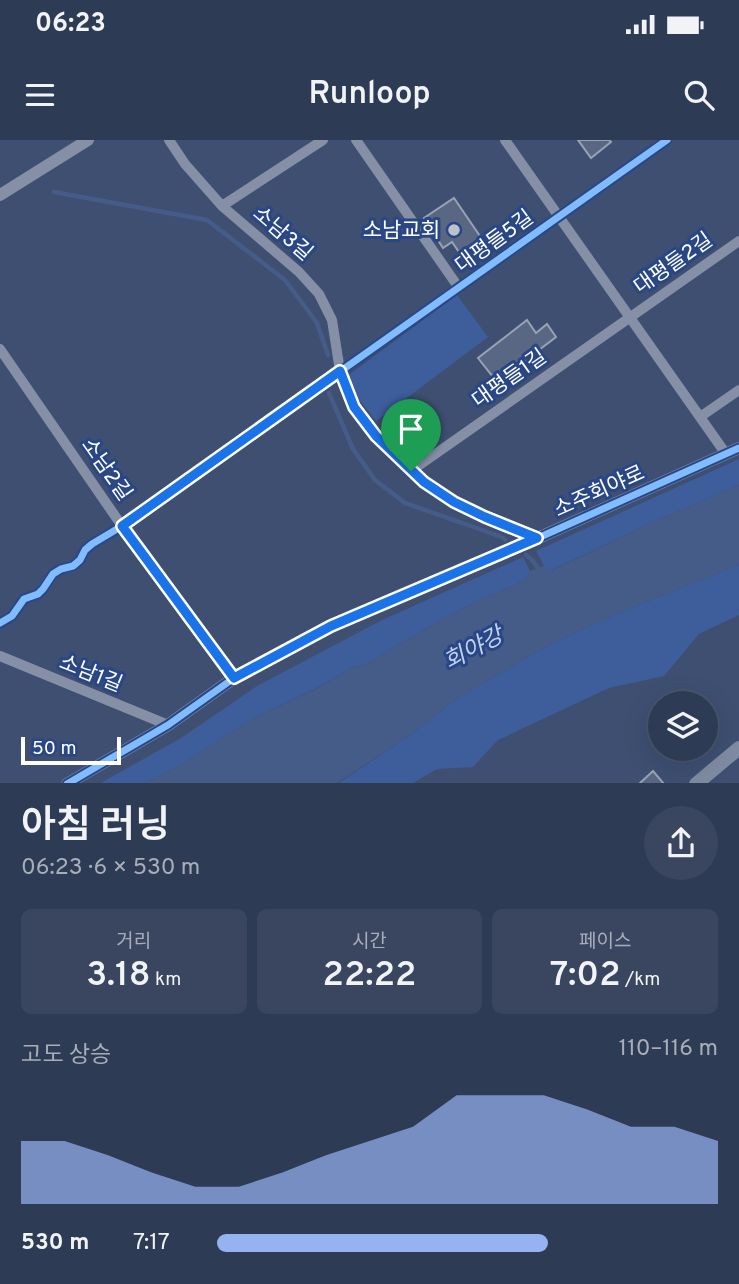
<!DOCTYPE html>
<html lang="ko">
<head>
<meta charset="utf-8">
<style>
	:root { --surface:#2e3b55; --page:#3a465f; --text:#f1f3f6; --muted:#a7adb9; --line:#49556c; --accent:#95b2f1 }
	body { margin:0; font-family:Overpass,"Noto Sans KR",sans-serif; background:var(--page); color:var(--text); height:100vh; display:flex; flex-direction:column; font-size:26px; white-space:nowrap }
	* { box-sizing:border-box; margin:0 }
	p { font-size:23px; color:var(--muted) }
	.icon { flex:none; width:38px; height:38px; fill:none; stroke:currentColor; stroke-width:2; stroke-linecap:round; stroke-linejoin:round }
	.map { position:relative; height:643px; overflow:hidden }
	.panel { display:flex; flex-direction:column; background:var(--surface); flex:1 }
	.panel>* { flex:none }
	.fabs { position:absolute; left:648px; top:551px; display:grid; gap:14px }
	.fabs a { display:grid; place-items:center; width:70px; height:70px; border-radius:50%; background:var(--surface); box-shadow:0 7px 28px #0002,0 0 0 2px var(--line); font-size:35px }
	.scale { position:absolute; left:21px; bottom:18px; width:100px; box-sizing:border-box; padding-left:7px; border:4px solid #fff; border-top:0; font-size:19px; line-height:24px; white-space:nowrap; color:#fff; -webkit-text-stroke:5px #294786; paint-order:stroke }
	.pin { position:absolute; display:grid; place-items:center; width:60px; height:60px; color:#fff; margin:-72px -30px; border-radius:50% 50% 50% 0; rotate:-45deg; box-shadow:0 0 7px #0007 }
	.pin .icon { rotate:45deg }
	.round { display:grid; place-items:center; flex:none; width:74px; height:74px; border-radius:37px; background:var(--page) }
	.summary { display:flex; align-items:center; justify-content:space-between; height:119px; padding:0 21px }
	h1 { font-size:38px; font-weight:600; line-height:52px }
	.stats { display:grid; grid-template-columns:repeat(3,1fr); gap:10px; height:119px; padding:7px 21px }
	.stats div { display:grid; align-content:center; border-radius:10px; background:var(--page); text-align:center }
	.stats b { font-size:35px; font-weight:600 }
	.stats small { font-size:19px; font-weight:400 }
	.stats p { font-size:19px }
	.chart { height:196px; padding:14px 21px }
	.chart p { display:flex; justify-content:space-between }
	.chart svg { width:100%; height:126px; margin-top:7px; fill:var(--accent); opacity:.7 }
	ul { padding:0 21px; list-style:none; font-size:23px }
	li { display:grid; grid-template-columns:112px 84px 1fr; align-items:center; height:52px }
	li i { height:18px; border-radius:9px; background:var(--accent) }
	.status { display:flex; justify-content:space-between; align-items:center; height:49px; padding:0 35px; background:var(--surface); direction:ltr }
	.status svg { height:19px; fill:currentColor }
	header { display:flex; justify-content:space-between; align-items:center; height:91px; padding:0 21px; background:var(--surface); font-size:32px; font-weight:600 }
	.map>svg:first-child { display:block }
</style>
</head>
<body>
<div class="status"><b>06:23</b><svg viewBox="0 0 49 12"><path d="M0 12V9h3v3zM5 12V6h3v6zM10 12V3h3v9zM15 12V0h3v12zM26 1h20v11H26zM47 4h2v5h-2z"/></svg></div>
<header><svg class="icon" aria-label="menu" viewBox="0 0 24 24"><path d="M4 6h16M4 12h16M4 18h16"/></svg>Runloop<svg class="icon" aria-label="search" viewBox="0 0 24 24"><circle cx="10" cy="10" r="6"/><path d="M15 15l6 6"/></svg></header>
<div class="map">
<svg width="739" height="644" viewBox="0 0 739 644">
	<rect width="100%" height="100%" fill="#3e4f71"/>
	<!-- green -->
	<path fill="#3e5d9b" d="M457 155 488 197 376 281 358 258 349 235Z
		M739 319V345L649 384 550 431 544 426 536 411Z
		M523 417 530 431 526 440 468 466 415 495 366 524 354 527 315 549 252 579 178 627 145 643 99 644 181 598 257 546 327 509 382 480Z
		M739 425V475L699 494 664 536 609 548 498 600 473 627 437 629 413 643 337 644 406 598 459 557 552 503 623 471Z"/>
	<!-- water -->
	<path fill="#465c88" d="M739 345V425L623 471 552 503 459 557 406 598 337 643H145L178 627 252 579 316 549 354 527 366 524 415 495 468 466 526 440 530 431 544 426 551 431 649 384Z"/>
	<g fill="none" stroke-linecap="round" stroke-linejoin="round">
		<!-- stream -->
		<path stroke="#465c88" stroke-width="4.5" d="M54 52 207 80 285 140 317 183 328 215
			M329 253 353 309 375 340 405 363 502 397 505 400
			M526 415 533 421 541 433"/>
	</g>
	<!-- building -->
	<path fill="#5a6782" stroke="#98a2b5" stroke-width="2" d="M578 0H609L611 2 591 18Z
		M454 58 486 105 479 109 476 104 461 115 452 102 443 108 424 78Z
		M527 180 536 193 547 184 556 197 497 242 478 218Z
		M653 631 664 644H639Z"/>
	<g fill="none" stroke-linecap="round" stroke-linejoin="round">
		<!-- minor -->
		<path stroke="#8590a6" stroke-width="10" d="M169 0 185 24 222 66 299 132 319 154 332 180 340 231 354 267 376 296 424 342 454 362 485 377 537 398
			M356 0 459 148
			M505 0 726 314
			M222 66 323 0
			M0 209 122 386 234 538
			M700 277 739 250
			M411 331 739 101
			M0 483 12 476 24 459 38 454 43 449 53 434 61 429 73 426 80 420 85 410 92 404 122 386 667 0
			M0 516 168 585"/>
		<!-- tertiary -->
		<path stroke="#8590a6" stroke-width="12" d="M0 55 88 0
			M67 644 168 585 234 538 331 486 500 415 739 308"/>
		<!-- secondary -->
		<path stroke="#7f8ba2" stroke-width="14" d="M696 644 739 608"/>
		<defs>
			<path id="cycleway" d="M0 483 12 476 24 459 38 454 43 449 53 434 61 429 73 426 80 420 85 410 92 404 122 386 667 0
				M67 644 168 585 234 538 331 486 500 415 739 308"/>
		</defs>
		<!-- cycleway casing -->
		<use href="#cycleway" stroke="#294786" stroke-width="11"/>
		<!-- cycleway -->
		<use href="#cycleway" stroke="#80bcff" stroke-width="7"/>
	</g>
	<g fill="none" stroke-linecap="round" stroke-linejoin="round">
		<defs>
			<path id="route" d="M340 231 354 267 376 296 424 342 454 362 485 377 537 398 331 486 234 538 122 386Z"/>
		</defs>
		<!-- route casing -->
		<use href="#route" stroke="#fff" stroke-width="14"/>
		<!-- route -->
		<use href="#route" stroke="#1a73e8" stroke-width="9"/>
	</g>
	<!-- markers -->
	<circle fill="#bbc1cd" stroke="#294786" stroke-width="2.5" cx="454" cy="90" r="7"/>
	<g text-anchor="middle" stroke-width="6" stroke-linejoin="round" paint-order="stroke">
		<!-- poi labels -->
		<g font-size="21" fill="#fff" stroke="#294786" text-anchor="end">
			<text x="440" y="97">소남교회</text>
		</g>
		<!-- street labels -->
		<g font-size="21" fill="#fff" stroke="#294786">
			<text transform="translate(283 93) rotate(41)" y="7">소남3길</text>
			<text transform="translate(494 101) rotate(-36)" y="7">대평들5길</text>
			<text transform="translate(673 123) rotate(-35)" y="7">대평들2길</text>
			<text transform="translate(509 238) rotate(-35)" y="7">대평들1길</text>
			<text transform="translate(107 329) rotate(55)" y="7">소남2길</text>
			<text transform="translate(599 351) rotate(-24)" y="7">소주회야로</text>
			<text transform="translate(91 533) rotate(22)" y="7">소남1길</text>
		</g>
		<!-- water labels -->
		<g font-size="23" font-style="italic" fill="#c0d0ef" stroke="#294786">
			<text transform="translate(473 508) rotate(-28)" y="8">회야강</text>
		</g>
	</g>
</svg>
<div class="fabs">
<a><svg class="icon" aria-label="layers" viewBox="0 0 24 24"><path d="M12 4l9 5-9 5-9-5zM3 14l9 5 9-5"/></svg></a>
</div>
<div class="scale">50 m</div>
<div class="pin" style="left:411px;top:331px;background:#1e9e55"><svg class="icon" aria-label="arrive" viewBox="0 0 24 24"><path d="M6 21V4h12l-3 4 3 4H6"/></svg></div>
</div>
<section class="panel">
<div class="summary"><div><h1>아침 러닝</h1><p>06:23 · 6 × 530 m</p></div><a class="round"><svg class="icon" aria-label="share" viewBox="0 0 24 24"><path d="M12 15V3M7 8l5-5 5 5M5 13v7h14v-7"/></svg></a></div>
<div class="stats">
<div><p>거리</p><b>3.18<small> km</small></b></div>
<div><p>시간</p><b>22:22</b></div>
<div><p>페이스</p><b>7:02<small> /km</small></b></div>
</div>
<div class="chart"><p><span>고도 상승</span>110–116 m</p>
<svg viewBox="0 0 160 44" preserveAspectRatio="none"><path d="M0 44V22L10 22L20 27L30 33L40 38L50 38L60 33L70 27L80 22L90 17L100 6L110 6L120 6L130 11L140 17L150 17L160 22V44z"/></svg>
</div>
<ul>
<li><b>530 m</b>7:17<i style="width:66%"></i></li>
</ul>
</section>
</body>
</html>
